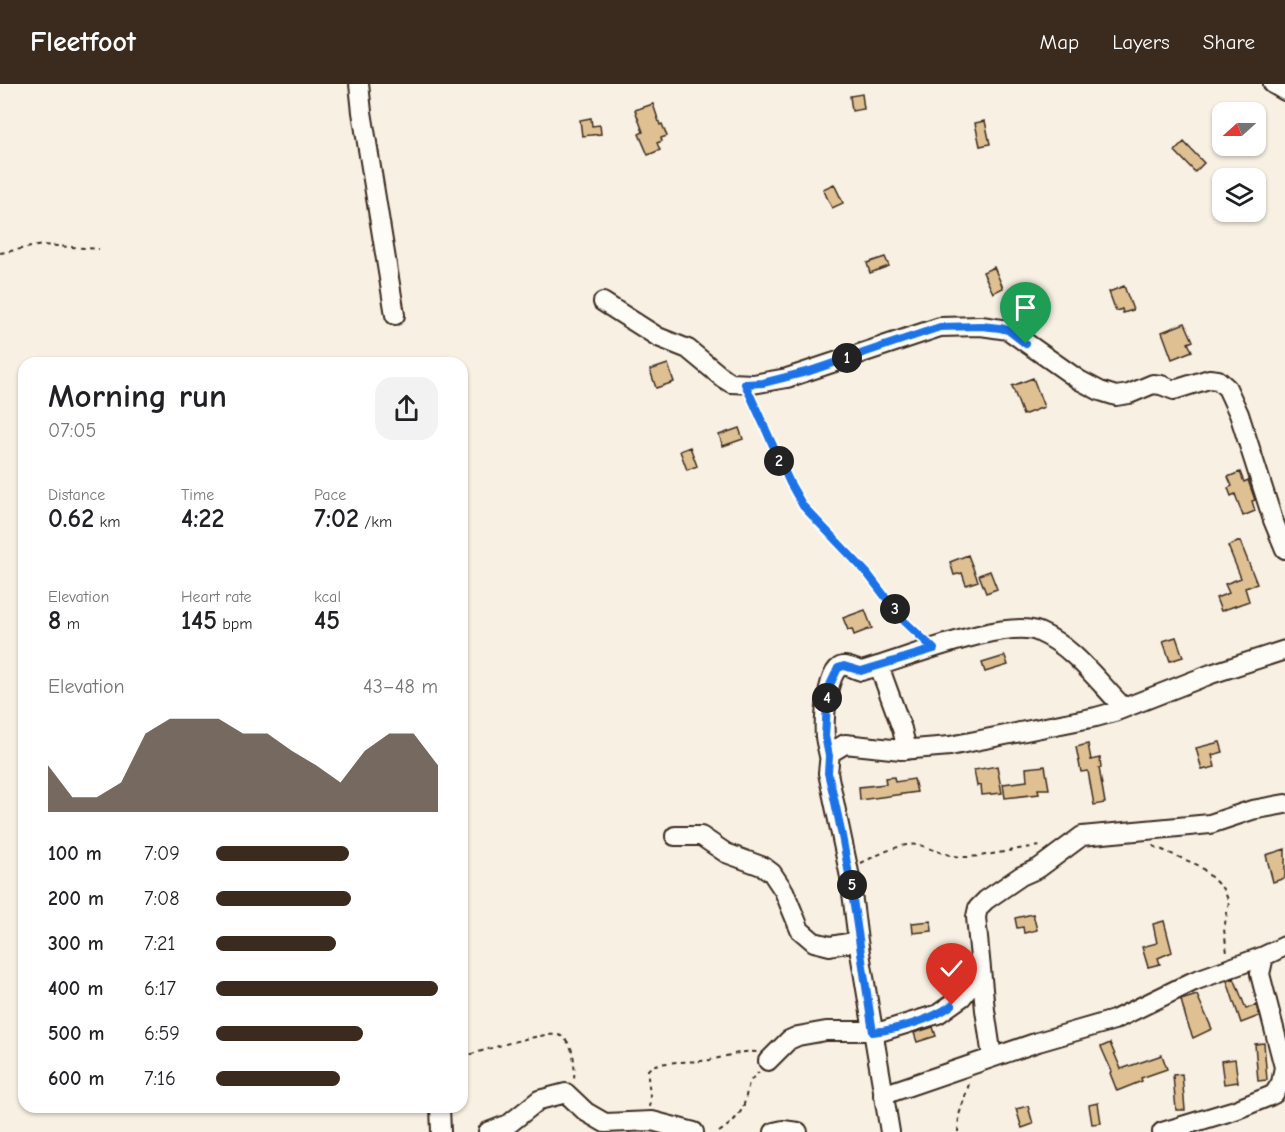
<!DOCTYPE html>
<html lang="en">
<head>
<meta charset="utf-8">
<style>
	:root { --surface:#fff; --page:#f2f2f2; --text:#202124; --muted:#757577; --accent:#3b2a1e }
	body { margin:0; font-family:"Comic Neue",sans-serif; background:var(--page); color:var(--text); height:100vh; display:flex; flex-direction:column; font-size:22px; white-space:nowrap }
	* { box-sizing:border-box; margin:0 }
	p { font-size:20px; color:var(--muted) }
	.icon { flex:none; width:33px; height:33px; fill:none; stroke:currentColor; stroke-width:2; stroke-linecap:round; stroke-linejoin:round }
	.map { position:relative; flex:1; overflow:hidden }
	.side { position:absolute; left:18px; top:273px; width:450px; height:756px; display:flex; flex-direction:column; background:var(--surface); border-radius:18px; box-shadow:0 2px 4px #0004 }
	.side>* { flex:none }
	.needle { width:39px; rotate:249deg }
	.controls { position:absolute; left:1212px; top:18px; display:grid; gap:12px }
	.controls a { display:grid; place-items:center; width:54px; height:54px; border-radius:12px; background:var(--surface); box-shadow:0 2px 4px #0004; font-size:30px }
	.pin { position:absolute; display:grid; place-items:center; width:51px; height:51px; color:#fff; margin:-62px -26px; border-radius:50% 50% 50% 0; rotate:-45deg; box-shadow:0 0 6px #0007 }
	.pin .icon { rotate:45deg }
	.km { position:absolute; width:30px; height:30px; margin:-15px; border-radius:50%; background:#222; color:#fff; font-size:16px; line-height:30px; text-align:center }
	.round { display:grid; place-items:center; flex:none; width:63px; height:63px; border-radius:18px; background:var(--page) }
	.head { display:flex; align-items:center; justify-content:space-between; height:102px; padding:0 30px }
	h1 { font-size:33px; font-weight:600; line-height:45px }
	.figures { display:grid; grid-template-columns:repeat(3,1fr); gap:9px; height:102px; padding:6px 30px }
	.figures div { display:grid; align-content:center }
	.figures b { font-size:26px; font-weight:600 }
	.figures small { font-size:16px; font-weight:400 }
	.figures p { font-size:16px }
	.chart { height:168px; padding:12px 30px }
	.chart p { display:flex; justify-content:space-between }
	.chart svg { width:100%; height:108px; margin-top:6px; fill:var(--accent); opacity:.7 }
	ul { padding:0 30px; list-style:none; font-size:20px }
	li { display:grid; grid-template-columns:96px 72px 1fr; align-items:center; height:45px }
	li i { height:15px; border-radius:8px; background:var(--accent) }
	header { display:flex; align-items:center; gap:36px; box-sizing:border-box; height:84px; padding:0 30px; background:var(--accent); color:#fff }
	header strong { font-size:28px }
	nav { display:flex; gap:33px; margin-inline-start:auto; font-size:21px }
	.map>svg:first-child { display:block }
</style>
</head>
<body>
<header>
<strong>Fleetfoot</strong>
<nav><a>Map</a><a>Layers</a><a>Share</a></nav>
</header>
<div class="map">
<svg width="1285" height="1048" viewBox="0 0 1285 1048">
	<rect width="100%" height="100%" fill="#f7f0e3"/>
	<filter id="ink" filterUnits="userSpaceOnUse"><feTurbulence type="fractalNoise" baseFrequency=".0167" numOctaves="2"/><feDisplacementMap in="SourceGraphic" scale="12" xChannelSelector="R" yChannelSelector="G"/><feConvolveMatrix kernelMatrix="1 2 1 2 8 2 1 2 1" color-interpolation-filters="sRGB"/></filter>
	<g filter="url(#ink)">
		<!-- building -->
		<path fill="#dec092" stroke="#3b2a1e" stroke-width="1.5" d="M862 10 864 25 852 27 850 12Z
			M653 20 660 41 662 40 667 52 661 54 662 57 657 59 660 66 648 71 639 50 643 48 635 26Z
			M591 34 592 42 600 41 601 50 582 52 580 36Z
			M985 37 990 60 980 62 975 39Z
			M1184 58 1204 79 1195 88 1175 67Z
			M834 100 843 119 832 124 823 105Z
			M885 173 889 182 870 189 867 179Z
			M994 183 1003 204 993 209 983 188Z
			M1124 202 1133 226 1123 229 1122 225 1116 227 1109 208Z
			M1185 239 1193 257 1188 259 1192 267 1172 275 1162 248Z
			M668 280 674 298 656 304 650 286Z
			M1033 294 1044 323 1023 331 1012 302Z
			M739 344 743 355 723 362 719 351Z
			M690 363 697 382 687 386 680 367Z
			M1240 388 1244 398 1248 396 1255 416 1252 417 1255 427 1243 432 1235 410 1231 412 1228 404 1232 402 1228 393Z
			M1240 457 1257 500 1245 504 1249 517 1221 527 1216 514 1229 509 1225 500 1241 494 1228 462Z
			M968 471 978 497 966 501 962 489 954 491 950 478Z
			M990 487 997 505 986 509 979 491Z
			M865 526 872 544 854 551 852 545 848 546 843 534Z
			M1176 553 1183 573 1170 577 1163 557Z
			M1005 572 1008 581 985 588 982 579Z
			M1220 658 1223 668 1212 671 1215 683 1202 686 1196 664Z
			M1088 660 1091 676 1100 674 1101 684H1099L1105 719 1094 721 1088 687 1081 688 1076 663Z
			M997 682 1002 709 982 711 981 701 977 702 974 686Z
			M1045 682 1049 705H1038L1039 710 1005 714 1003 700 1027 697 1026 684Z
			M894 693 895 698 914 695 917 708 860 716 859 703 886 700 885 694Z
			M1285 765V794L1273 798 1266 771Z
			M1033 830 1037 846 1024 849 1023 843 1017 844 1015 834Z
			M931 837 932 847 913 849 912 839Z
			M1164 837 1172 868 1158 874 1160 880 1148 883 1142 863 1157 859 1153 840Z
			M949 875 950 885 933 888 932 878Z
			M1234 894 1246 925 1256 921 1259 932 1241 939 1227 897Z
			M1197 911 1212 945 1193 954 1187 938 1181 916Z
			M933 943 936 952 917 958 914 949Z
			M1110 959 1121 985 1162 971 1167 985 1141 994 1142 997 1117 1007 1110 989 1112 988 1101 963Z
			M1264 959 1267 996 1258 997 1255 960Z
			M1235 975 1238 998 1224 1000 1221 977Z
			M1182 990 1185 1026H1176L1173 991Z
			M1098 1019 1101 1039 1092 1040 1089 1021Z
			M1028 1022 1033 1040 1022 1044 1016 1025Z"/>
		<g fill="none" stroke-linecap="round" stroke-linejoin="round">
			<defs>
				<path id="minor" d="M359 0 362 28 395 231
					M1273 0 1285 7
					M603 218 658 253 688 265 723 294 731 299 753 300 787 294 940 243 981 242 1008 246 1079 296 1100 307 1116 312 1129 310 1153 300 1161 301 1174 306 1209 295 1218 296 1227 304 1239 330 1273 436 1285 465
					M879 582 902 645 907 666
					M829 672C828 666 826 660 825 653 824 640 826 584 843 582 849 581 856 586 861 587 900 577 1006 533 1039 548 1074 563 1098 598 1124 624
					M675 752H701L726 769 764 783 772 789 784 807 800 846 814 858 830 862 858 857
					M992 973 985 926 976 833 978 824 986 816 1021 792 1039 784 1082 752 1210 740 1252 726 1285 720
					M768 977 789 956 798 952 826 947H883L938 930 962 913 981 889
					M883 1011 1038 958 1114 936 1194 897 1264 872
					M440 1023 441 1048
					M488 1048 509 1040 539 1016 566 1009 586 1028 605 1039 652 1037 694 1048
					M774 1048 783 1046 798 1048
					M890 1048 858 857 850 793 828 689 830 669 845 660 901 666 950 662 1096 633 1114 628 1211 590 1285 566
					M1162 1048 1235 1026 1270 1012 1274 1010 1281 999 1284 983 1260 890 1264 872 1285 862"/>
			</defs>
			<!-- minor casing -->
			<use href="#minor" stroke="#3b2a1e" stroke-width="22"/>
			<!-- path -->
			<path stroke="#3b2a1e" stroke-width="2" stroke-dasharray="4.5 4.5" stroke-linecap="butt" d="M0 169 42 161 99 165
				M752 316 790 399 803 422 867 489 903 536 921 553
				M1153 762 1200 782 1224 806 1229 818 1224 845 1227 869
				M861 779C878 771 904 756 923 762 937 767 948 772 963 773 989 773 1015 764 1041 762
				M462 973C479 968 548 945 561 952 575 960 575 982 574 995
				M649 1023C652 1010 647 998 648 986L652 982C672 976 691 979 710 976 725 973 742 966 757 968
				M719 1048C729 1041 738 1034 743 1023 749 1007 744 1000 759 988
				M958 1048 959 1031 970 997"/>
			<!-- minor -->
			<use href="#minor" stroke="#fdfcf7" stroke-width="18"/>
		</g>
	</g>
	<g fill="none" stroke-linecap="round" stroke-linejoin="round" filter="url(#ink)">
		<defs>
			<path id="route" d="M952 921C931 936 900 945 873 948 859 862 850 775 828 689L829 672 825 652 828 605 838 584 844 582 861 587 934 565 903 536 867 489 803 422 790 399 745 300 763 299 810 287 940 243 981 242 1000 244 1008 246 1026 260"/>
		</defs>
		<!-- route casing -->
		<use href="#route" stroke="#fff" stroke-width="12"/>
		<!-- route -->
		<use href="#route" stroke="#1a73e8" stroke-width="8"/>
	</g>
</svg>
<div class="controls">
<a><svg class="needle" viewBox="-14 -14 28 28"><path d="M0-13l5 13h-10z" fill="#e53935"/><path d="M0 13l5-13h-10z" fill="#757577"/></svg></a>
<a><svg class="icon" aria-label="layers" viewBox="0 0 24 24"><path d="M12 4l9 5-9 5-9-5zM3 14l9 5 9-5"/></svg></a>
</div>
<div class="pin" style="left:1026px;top:260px;background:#1e9e55"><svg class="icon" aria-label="arrive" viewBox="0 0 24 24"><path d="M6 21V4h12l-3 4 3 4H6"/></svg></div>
<div class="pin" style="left:952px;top:921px;background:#d93025"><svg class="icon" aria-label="check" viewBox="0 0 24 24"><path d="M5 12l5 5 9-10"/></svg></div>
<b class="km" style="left:847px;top:274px">1</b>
<b class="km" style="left:779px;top:377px">2</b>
<b class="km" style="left:895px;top:525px">3</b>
<b class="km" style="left:827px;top:614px">4</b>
<b class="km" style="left:852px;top:801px">5</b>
<section class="side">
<div class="head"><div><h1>Morning run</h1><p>07:05</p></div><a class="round"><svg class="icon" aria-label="share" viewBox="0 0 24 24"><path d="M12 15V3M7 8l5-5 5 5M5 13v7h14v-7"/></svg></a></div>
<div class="figures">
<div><p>Distance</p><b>0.62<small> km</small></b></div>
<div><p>Time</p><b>4:22</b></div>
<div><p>Pace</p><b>7:02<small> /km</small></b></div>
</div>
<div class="figures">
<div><p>Elevation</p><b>8<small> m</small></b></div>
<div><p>Heart rate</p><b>145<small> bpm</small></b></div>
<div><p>kcal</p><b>45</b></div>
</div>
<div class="chart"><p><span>Elevation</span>43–48 m</p>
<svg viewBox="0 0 160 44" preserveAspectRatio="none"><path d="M0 44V25L10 38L20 38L30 32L40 12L50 6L60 6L70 6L80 12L90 12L100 19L110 25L120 32L130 19L140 12L150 12L160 25V44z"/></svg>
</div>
<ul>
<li><b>100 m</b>7:09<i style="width:60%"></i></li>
<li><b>200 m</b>7:08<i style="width:61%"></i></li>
<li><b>300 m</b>7:21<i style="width:54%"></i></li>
<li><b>400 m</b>6:17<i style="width:100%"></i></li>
<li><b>500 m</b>6:59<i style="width:66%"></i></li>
<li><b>600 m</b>7:16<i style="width:56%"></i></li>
</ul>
</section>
</div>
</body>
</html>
